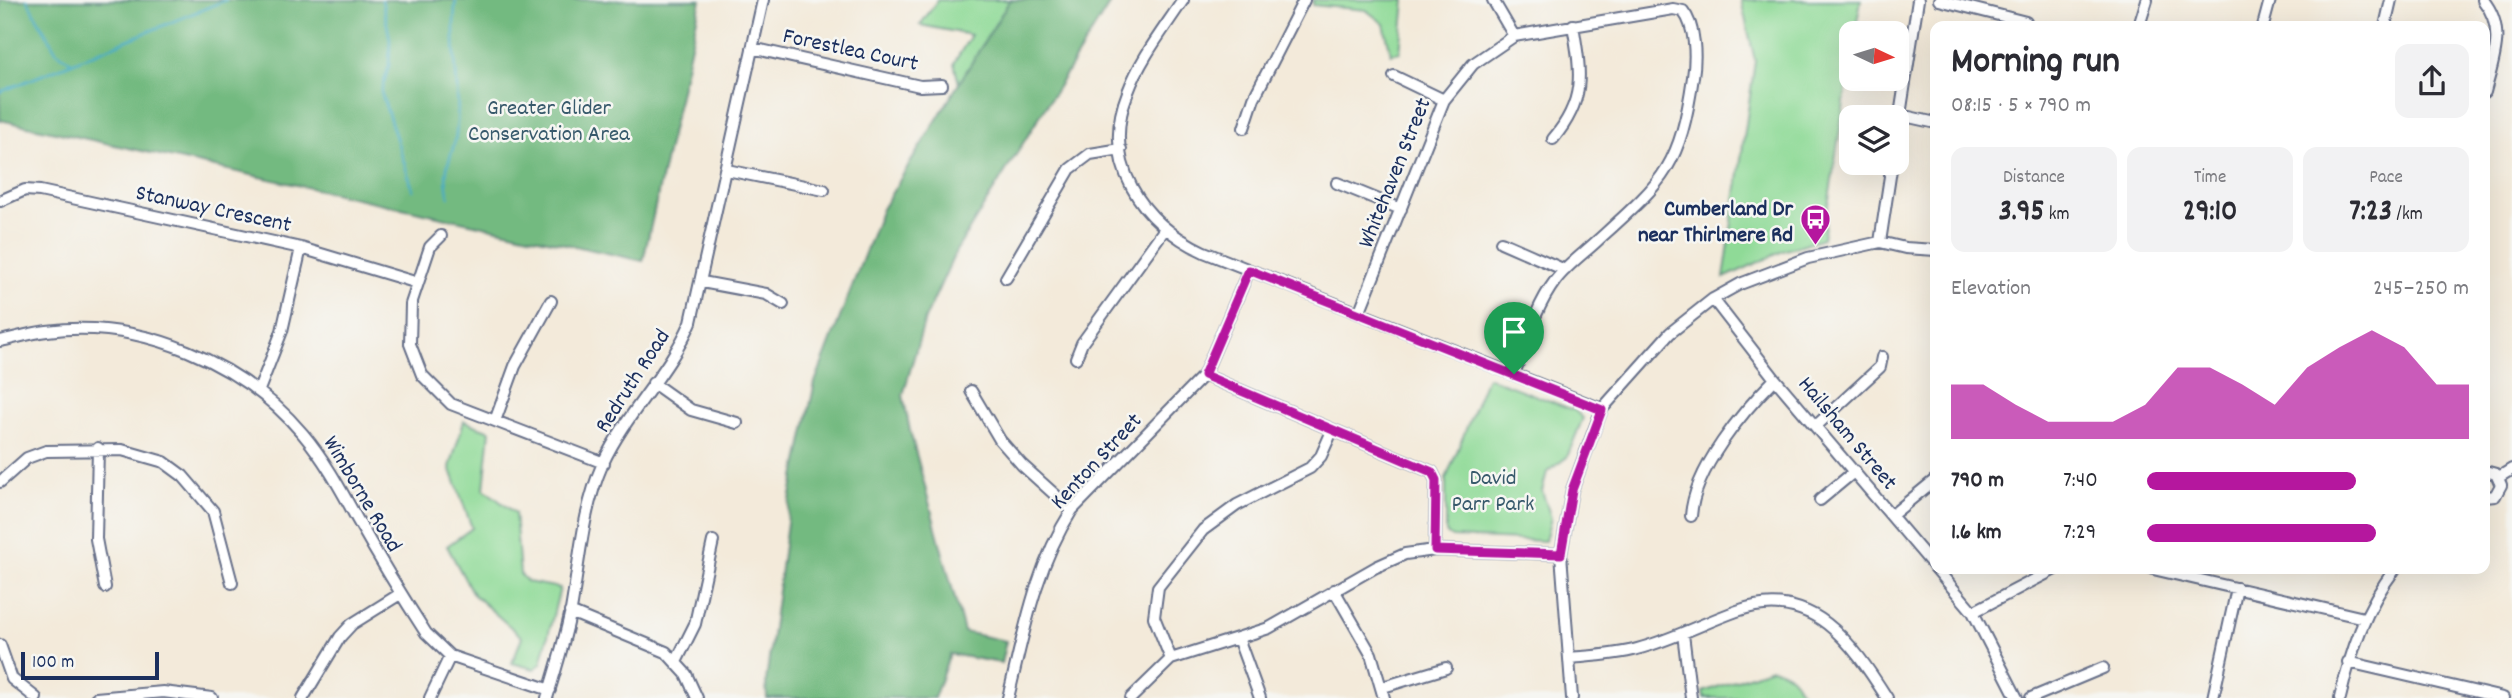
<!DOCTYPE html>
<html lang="en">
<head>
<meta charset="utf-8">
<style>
	:root { --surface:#fff; --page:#f2f2f3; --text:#2b2b33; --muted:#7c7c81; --accent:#b5179e }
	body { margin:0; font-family:Dekko,sans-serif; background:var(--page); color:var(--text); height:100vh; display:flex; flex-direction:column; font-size:26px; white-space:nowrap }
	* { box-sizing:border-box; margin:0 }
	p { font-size:23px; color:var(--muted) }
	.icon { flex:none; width:38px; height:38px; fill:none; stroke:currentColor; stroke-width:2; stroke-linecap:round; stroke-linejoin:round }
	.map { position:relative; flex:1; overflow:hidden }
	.details { position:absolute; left:1930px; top:21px; width:560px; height:553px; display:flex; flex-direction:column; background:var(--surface); border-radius:14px; box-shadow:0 7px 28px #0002 }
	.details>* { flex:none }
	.needle { width:46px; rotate:94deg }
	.controls { position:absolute; left:1839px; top:21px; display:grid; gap:14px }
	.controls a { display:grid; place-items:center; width:70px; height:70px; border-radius:14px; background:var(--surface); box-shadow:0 7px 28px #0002; font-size:35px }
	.scale { position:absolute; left:21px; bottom:18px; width:138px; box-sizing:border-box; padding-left:7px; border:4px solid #1b2f5e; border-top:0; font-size:19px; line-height:24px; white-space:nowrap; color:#1b2f5e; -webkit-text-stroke:5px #f6f6f2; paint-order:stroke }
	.pin { position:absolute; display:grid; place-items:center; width:60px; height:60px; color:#fff; margin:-72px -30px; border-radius:50% 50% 50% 0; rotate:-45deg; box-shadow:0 0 7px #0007 }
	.pin .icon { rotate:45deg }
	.round { display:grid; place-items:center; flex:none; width:74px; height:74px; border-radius:14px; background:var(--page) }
	.summary { display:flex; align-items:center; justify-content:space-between; height:119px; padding:0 21px }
	h1 { font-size:38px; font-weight:700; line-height:52px }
	.figures { display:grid; grid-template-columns:repeat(3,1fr); gap:10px; height:119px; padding:7px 21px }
	.figures div { display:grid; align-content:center; border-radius:14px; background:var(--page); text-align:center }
	.figures b { font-size:30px; font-weight:700 }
	.figures small { font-size:19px; font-weight:400 }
	.figures p { font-size:19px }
	.chart { height:196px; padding:14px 21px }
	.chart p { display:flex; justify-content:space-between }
	.chart svg { width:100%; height:126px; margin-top:7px; fill:var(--accent); opacity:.7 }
	ul { padding:0 21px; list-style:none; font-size:23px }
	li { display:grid; grid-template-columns:112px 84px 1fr; align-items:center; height:52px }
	li i { height:18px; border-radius:9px; background:var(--accent) }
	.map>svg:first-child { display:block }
</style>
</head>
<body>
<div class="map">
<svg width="2512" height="698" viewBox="0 0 2512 698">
	<rect width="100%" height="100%" fill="#f6f6f2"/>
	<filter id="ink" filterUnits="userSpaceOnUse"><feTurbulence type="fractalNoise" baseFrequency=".0143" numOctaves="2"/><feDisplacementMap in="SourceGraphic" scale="14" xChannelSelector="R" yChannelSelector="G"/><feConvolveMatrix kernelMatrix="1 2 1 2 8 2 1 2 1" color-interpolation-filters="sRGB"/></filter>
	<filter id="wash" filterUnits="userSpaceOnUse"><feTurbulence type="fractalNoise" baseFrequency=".00686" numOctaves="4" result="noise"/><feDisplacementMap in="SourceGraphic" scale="28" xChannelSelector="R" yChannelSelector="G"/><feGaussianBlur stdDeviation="1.57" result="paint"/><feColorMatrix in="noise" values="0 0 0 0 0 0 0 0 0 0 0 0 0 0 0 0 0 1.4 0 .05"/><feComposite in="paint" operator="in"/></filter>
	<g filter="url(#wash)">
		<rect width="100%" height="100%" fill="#f3eada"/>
		<!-- green -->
		<path fill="#8fda97" stroke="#55847a" stroke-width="2" d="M938 0H1010L959 84 954 63 971 35 920 25Z
			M1313 0H1405L1400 52 1391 54 1384 24 1366 10 1313 5Z
			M1741 0H1861L1855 33H1852L1851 58 1823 238 1783 251 1724 278 1755 61Z
			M1487 377 1574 410 1583 418 1567 457 1547 472 1542 491 1551 518 1545 541 1452 537 1446 533V479Z
			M464 421 490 431 484 489 515 513 520 574 528 582 560 588 541 664 534 669 512 663 522 637 473 594 447 546 472 528 450 467Z
			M1771 668C1789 670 1797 681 1804 698H1704L1703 692Z"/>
		<!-- forest -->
		<path fill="#73ba80" stroke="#47746f" stroke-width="2" d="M0 0H701L643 261 0 120Z
			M1010 0H1112L956 251 925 319 903 395 910 431 964 632 1006 641 1001 663 950 654 934 698H767L766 681 790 500 815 382 882 209Z"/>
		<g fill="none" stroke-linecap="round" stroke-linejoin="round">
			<!-- stream -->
			<path stroke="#46acc5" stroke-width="2.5" d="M27 0 56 51 71 62
				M382 0 390 39 389 65 381 92 413 190
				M0 92 226 0
				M449 197C441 165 452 162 456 134 462 89 449 45 456 0"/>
		</g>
	</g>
	<g filter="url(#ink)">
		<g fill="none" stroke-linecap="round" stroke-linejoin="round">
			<defs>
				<path id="minor" d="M1183 0C1164 29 1140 59 1128 92 1100 162 1141 223 1204 252L1602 409
					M1493 0 1514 36
					M1939 0 2026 22
					M2483 0C2507 29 2493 60 2485 92
					M2139 26 2147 0
					M2263 26 2270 0
					M2385 26 2391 0
					M752 48 920 86 942 85
					M1394 76 1444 100
					M1900 115 1936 123
					M1244 128 1254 98 1304 0
					M1897 134 1918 0
					M1553 139C1586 100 1581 73 1573 25
					M727 170 824 190
					M1337 183 1401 209
					M0 201 25 190 40 191 301 248 418 283
					M441 236 430 247 411 304 410 344 422 375 451 404 604 463
					M1501 242 1565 270
					M1880 242 1892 163
					M1006 278 1070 169 1090 154 1121 149
					M702 282 766 294 783 304
					M1713 299 1775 379 1973 612 2017 698
					M1359 313 1444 100 1473 64 1514 36 1673 9 1683 11C1696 27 1696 58 1693 77 1680 169 1663 181 1597 241 1583 254 1566 266 1555 281 1535 308 1526 342 1514 374
					M0 341C15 338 31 333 47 331 141 318 243 363 303 434 325 460 341 490 357 519 379 558 402 596 426 633L450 656 550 690
					M1076 358 1082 343 1164 230
					M1204 375 1432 472 1436 480 1435 550
					M653 383 691 410 737 423
					M259 390 282 331 301 248
					M971 391 1000 440 1022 465 1072 510
					M495 421 515 366 551 301
					M1817 425 1880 367 1882 357
					M98 448 96 539 105 587
					M2485 471 2496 474 2501 485 2495 496 2485 497
					M2499 477 2512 469
					M0 482 27 458 46 451 122 450 164 462 183 476 213 511 232 583
					M1820 500 1855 471
					M1892 515 1936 479
					M1691 516C1694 469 1743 411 1775 379
					M2153 569 2364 618
					M1334 590 1371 654 1384 698
					M570 612 666 652 686 674 697 698
					M1973 612 2055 569
					M1683 634 1691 698
					M1238 638 1260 698
					M0 645 12 679 36 698
					M1569 658C1591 656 1616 655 1637 649 1672 640 1703 623 1737 611 1812 584 1852 643 1887 698
					M1171 659 1154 617 1158 587 1203 530 1237 505 1310 468 1321 456 1332 431
					M676 662 695 624 713 541
					M2348 662 2503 698
					M1383 687 1446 668
					M96 698 163 692 212 698
					M303 698 340 637 352 624 400 594
					M430 698 450 656
					M547 698C556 669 565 639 571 610 580 559 582 511 603 463 627 412 669 373 691 322L763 0
					M1008 698C1024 632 1035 568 1072 510L1204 375 1249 270
					M1131 698 1171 659 1269 628 1376 567 1405 554 1435 550 1561 554
					M1572 698 1561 554 1572 490 1602 409 1670 333 1713 299 1740 284 1808 258 1880 242 1905 248 1936 250
					M2031 698 2103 668
					M2213 698 2237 588
					M2340 698C2351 651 2365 608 2395 569"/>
			</defs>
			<!-- minor casing -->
			<use href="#minor" stroke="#677089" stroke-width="14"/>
			<!-- minor -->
			<use href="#minor" stroke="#fff" stroke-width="10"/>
		</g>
	</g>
	<g fill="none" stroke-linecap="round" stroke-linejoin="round" filter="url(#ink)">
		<defs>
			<path id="route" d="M1249 270 1602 410 1572 490 1561 554 1435 550 1436 480 1432 472 1204 375Z"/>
		</defs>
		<!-- route casing -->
		<use href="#route" stroke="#fff" stroke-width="14"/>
		<!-- route -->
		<use href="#route" stroke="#b5179e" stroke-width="9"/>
	</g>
	<!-- icons -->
	<defs>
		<symbol id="bus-pin" viewBox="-11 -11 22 30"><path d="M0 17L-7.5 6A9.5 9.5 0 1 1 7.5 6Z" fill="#b5179e" stroke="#f6f6f2"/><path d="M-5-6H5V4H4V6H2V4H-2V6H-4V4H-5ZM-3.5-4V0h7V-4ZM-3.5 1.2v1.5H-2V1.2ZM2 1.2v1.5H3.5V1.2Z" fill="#fff"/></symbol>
	</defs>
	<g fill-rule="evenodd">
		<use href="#bus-pin" x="1798" y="202" width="35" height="47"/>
	</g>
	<g text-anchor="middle" stroke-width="5" stroke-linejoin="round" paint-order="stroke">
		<!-- street labels -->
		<g font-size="23" fill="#1b2f5e" stroke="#f6f6f2">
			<text transform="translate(851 48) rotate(12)" y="8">Forestlea Court</text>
			<text transform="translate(1393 172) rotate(-68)" y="8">Whitehaven Street</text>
			<text transform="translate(214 207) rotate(12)" y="8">Stanway Crescent</text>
			<text transform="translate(631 380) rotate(-57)" y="8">Redruth Road</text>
			<text transform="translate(1849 432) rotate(50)" y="8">Hailsham Street</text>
			<text transform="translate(1095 460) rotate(-47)" y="8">Kenton Street</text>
			<text transform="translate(364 493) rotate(59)" y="8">Wimborne Road</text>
		</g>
		<!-- park labels -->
		<g font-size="23" fill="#385a6c" stroke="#f6f6f2">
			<text x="549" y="114">Greater Glider<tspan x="549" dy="26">Conservation Area</tspan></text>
			<text x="1493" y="484">David<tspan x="1493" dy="26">Parr Park</tspan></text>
		</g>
		<!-- poi labels -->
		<g font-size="23" font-weight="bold" fill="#1b2f5e" stroke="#f6f6f2" text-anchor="end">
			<text x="1793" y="215">Cumberland Dr<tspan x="1793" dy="26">near Thirlmere Rd</tspan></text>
		</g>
	</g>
</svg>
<div class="controls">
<a><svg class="needle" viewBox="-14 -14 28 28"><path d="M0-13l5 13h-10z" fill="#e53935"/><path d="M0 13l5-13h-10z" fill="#7c7c81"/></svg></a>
<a><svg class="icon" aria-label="layers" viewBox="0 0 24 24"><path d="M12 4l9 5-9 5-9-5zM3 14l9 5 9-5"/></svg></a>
</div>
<div class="scale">100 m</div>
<div class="pin" style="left:1514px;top:374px;background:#1e9e55"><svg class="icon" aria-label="arrive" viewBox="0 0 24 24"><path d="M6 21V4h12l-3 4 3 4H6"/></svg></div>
<section class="details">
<div class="summary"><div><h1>Morning run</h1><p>08:15 · 5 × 790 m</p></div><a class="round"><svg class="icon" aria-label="share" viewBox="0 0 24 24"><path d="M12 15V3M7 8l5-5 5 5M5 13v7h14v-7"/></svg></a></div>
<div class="figures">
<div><p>Distance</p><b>3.95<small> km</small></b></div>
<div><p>Time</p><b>29:10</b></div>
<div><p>Pace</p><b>7:23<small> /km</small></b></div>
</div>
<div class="chart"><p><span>Elevation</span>245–250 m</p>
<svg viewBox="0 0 160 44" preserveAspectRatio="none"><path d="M0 44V25L10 25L20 32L30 38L40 38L50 38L60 32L70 19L80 19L90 25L100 32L110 19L120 12L130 6L140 12L150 25L160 25V44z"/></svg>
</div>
<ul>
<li><b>790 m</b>7:40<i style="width:65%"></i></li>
<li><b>1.6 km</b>7:29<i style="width:71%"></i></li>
</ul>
</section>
</div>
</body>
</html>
